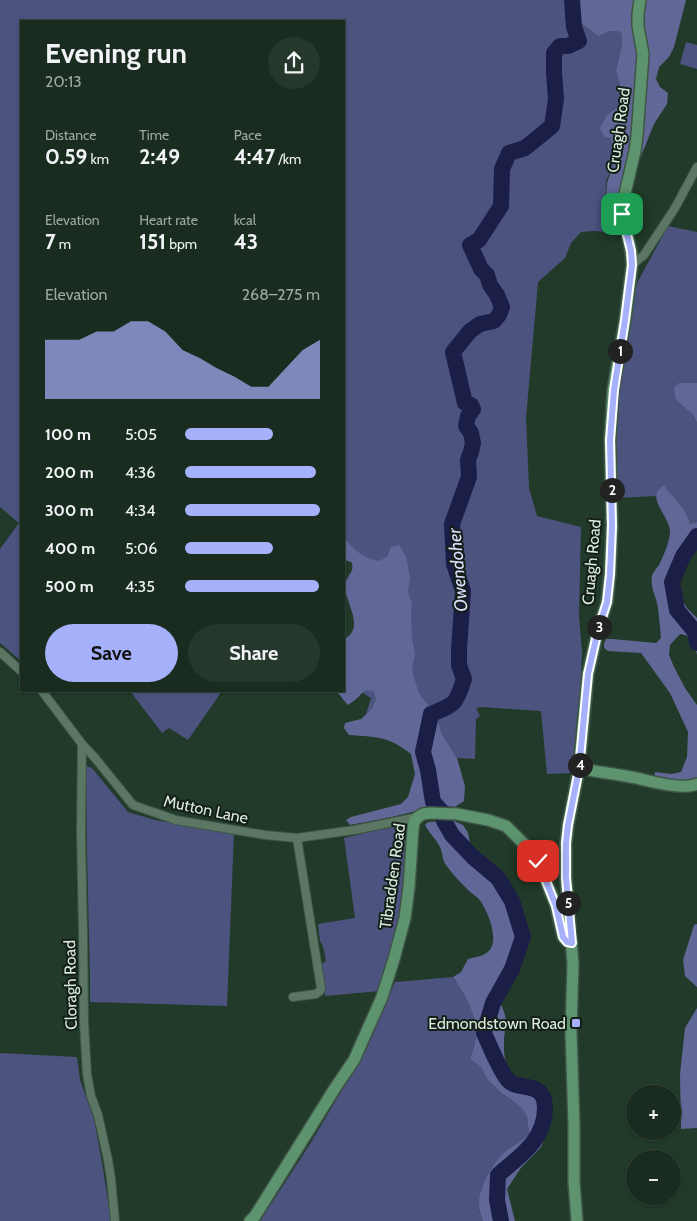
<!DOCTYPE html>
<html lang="en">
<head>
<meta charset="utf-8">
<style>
	:root { --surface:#192c1f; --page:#26382c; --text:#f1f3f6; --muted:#9fa7a4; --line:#37483d; --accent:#a6b1fc }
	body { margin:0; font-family:Cabin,sans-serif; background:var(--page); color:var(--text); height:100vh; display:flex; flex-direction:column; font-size:19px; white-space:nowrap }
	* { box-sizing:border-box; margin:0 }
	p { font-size:16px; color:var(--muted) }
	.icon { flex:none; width:28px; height:28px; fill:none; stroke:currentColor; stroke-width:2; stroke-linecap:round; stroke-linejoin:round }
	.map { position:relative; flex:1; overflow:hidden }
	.side { position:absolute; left:20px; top:20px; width:325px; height:672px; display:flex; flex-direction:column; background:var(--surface); border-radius:0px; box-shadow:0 1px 4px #0004,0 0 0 1px var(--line) }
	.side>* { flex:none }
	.controls { position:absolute; left:626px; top:1085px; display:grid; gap:10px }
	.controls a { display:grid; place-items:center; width:55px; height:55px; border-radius:50%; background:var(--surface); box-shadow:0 1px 4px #0004,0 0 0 1px var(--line); font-size:25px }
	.pin { position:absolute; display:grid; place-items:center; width:42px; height:42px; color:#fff; margin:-21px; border-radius:10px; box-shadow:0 2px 8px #0006 }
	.km { position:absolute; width:25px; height:25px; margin:-12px; border-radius:50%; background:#222; color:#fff; font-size:14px; line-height:25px; text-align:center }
	.round { display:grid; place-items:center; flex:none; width:52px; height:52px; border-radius:26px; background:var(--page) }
	.headline { display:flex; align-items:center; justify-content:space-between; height:85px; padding:0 25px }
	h1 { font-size:28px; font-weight:700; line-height:38px }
	.metrics { display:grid; grid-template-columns:repeat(3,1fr); gap:8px; height:85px; padding:5px 25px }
	.metrics div { display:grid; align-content:center }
	.metrics b { font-size:21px; font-weight:700 }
	.metrics small { font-size:14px; font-weight:400 }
	.metrics p { font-size:14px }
	.chart { height:140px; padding:10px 25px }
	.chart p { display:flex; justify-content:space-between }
	.chart svg { width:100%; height:90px; margin-top:5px; fill:var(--accent); opacity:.7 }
	.primary-button { display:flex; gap:10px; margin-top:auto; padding:10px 25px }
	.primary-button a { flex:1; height:58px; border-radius:30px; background:var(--accent); color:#111; font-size:20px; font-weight:700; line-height:58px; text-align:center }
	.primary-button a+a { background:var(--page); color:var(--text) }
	ul { padding:0 25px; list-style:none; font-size:16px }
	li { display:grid; grid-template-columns:80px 60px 1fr; align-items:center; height:38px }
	li i { height:12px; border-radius:6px; background:var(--accent) }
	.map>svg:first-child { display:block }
</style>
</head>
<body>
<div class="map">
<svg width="697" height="1221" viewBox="0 0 697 1221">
	<rect width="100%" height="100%" fill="#213a29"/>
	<!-- green -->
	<path fill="#4d537f" d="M0 0H566V12L598 36 611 31 621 32 622 44 616 71 622 93 619 106 608 114 614 150 613 165 606 181 605 208 611 224 618 233 594 231 581 232 571 243 565 258 538 282 526 418 529 488 537 516 581 527 579 616 582 652 580 695 574 762 571 773 547 774 541 711 482 707 476 708 480 716 476 719 475 759 457 758 442 734 437 718 362 727 371 698 344 681 368 628 363 570 344 558V21H21V661L0 643V549L19 523 0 507Z
		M686 42 697 45V69L680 64Z
		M668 226 697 232V383H679L676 400 693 415 697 423V522L690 524C685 505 674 500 664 485 659 488 657 490 656 496L617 498 615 438 617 417 619 386 631 307 637 283Z
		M130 691H222L188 740 169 728 162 733Z
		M86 766 92 768 128 812 155 820 234 833 227 1006 90 1002V975L87 855Z
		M407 825 406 835 402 902 391 953 380 991 325 996 320 965 326 961 323 946 320 941 318 924 355 918 344 838 377 830Z
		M453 977C464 993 475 1012 476 1032 476 1041 473 1050 470 1059L481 1067 487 1079 501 1093 512 1100 522 1109 527 1117 529 1135 520 1143 505 1152 479 1210 483 1221H260L310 1144 367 1048 395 982Z
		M0 1053 77 1057 80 1080 94 1119 103 1169 111 1221H0Z"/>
	<!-- forest -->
	<path fill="#616897" d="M566 0H686L674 47 669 57 659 67 656 79 660 87 668 93 667 104 654 124 635 171 629 207 631 228 618 233 611 224 605 208 607 183 613 165 614 150 611 138 604 137 600 128 608 114 619 106 622 93 616 71 622 44 621 32 611 31 598 36 566 12Z
		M679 383H697V423L693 415 676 400 674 388Z
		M664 485C674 500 685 505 690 524L697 522V548L688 560 680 578V597L687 608 697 618V655L695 646 689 636 680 634 670 645 669 655 674 667 685 688 697 705V778L689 783 654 779 655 772 672 774 681 772 687 757 688 732 670 693 641 653 608 651 604 648V644L606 639H612L656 643 661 638C660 627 659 614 657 603 655 594 650 586 652 576 653 572 658 567 660 563 664 554 669 543 670 533 671 516 643 497 664 485Z
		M344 538C357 552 360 556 379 561L387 557 391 547 399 545 406 556 410 577 408 592 412 604 411 616 412 638 415 654 412 669 415 681 419 693 437 718 442 734 457 758 465 786 464 801 455 807C435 804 427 809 408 813 389 818 369 821 350 825L346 820 351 817 401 804 408 797 415 774 411 754C388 736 377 737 349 735L344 728 345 723 361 719 368 713 373 707 376 699 374 691C364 688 362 694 355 700 354 701 349 704 348 705 343 700 341 695 335 691H344V639C367 628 343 599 345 585 346 579 350 575 352 570 353 568 352 565 352 562L344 560Z
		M454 821 463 825 468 833 471 848 479 858 483 870 494 879 503 890 512 897 520 909 526 939 525 954 519 969 512 979 506 983 499 1001C511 1022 503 1027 504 1048 504 1060 508 1070 511 1080L519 1084H533L543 1089 548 1101V1127L541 1147 520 1169 507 1189 515 1221H483C481 1215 478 1209 479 1202 480 1186 494 1161 506 1151 513 1146 522 1141 529 1135L527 1117 522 1109 512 1100 501 1093 487 1079 481 1067 470 1059C473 1050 476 1041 476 1032 475 1012 464 993 453 977L461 972 468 959C476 957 487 956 491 948 498 936 487 908 478 898 474 895 470 892 466 888 460 882 451 872 446 865 442 860 443 853 440 847 436 839 429 833 425 825L428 822Z
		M697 924V987L685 976 683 960 694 925Z
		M697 1008V1128L681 1129 680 1074 685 1028Z"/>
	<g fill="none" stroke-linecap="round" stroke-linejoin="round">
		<!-- river -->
		<path stroke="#1b1e46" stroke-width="16" d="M697 536 683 556 672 582 677 610 696 633 697 643
			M501 1221 497 1200 498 1175C520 1156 545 1140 545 1108 545 1101 544 1095 538 1091 530 1085 516 1088 509 1081 501 1074 489 1044 484 1033L493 1003 512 969 523 937 512 901 498 878 473 857 452 835 444 821 443 813 433 802 428 770 423 752 431 714C455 704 456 705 464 679L459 665V649L463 591 454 564 452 524 469 477 468 460 471 452 473 443 471 433 466 426 468 416 473 409 471 405 465 403 453 352 470 331 480 324 494 321 499 315 502 307 497 295 490 285 487 275 481 269 470 245 479 240 501 206 502 169 509 153 525 148 552 126 556 99 554 73V53L560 46H568L579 41 574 27 572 0"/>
		<defs>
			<path id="street" d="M632 265 644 255 675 208 697 167
				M0 652 21 671
				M42 691 82 744 95 758 133 805 176 820 265 835 297 838 354 830 418 817
				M82 744 81 832 83 933 84 1022 87 1074 91 1096 98 1115 108 1160 111 1179 115 1221
				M293 997 316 994 320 991 321 988 297 838"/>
			<path id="secondary" d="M579 769C596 771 614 774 631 777 648 780 681 791 697 784
				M250 1221 255 1216 335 1088 354 1060 382 997 394 959 405 918 409 887 413 829 414 822 418 817 423 814 430 813 457 814 488 820 506 826 525 845 538 861 556 906 563 937 567 941 572 943
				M577 1221 574 1182V1126L571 1031 573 964 566 878V843L568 825 579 769 588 674 598 630 607 602 610 574 612 526 610 440 613 390 625 320 632 265 631 251 623 214V202L635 151 637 136 643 54 638 26V14L640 0"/>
		</defs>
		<!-- street casing -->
		<use href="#street" stroke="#3e5546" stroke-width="10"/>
		<!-- secondary casing -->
		<use href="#secondary" stroke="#3e5546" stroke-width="14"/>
		<!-- street -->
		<use href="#street" stroke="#5b7763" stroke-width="8"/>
		<!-- secondary -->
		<use href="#secondary" stroke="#5d936f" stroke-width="11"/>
	</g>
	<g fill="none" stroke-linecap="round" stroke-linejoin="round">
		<defs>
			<path id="route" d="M538 861 556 906 563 937 567 942 572 943 566 878V843L568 825 579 769 588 674 598 630 607 602 610 574 612 526 610 440 614 390 625 320 632 265 631 251 622 214"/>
		</defs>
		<!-- route casing -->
		<use href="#route" stroke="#fff" stroke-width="10"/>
		<!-- route -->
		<use href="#route" stroke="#a6b1fc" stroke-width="6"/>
	</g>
	<!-- markers -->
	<rect fill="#a6b1fc" stroke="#131e16" stroke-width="2" x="571" y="1018" width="10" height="10" rx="2.5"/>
	<g text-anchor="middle" stroke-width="4" stroke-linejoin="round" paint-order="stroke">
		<!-- street labels -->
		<g font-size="16" fill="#dbeade" stroke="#131e16">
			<text transform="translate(618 130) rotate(-82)" y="6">Cruagh Road</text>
			<text transform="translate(591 562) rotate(-85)" y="6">Cruagh Road</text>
			<text transform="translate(206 809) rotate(12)" y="6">Mutton Lane</text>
			<text transform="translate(392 876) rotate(-82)" y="6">Tibradden Road</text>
			<text transform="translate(70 985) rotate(-91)" y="6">Cloragh Road</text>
		</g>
		<!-- poi labels -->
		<g font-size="16" fill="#dbeade" stroke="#131e16" text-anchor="end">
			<text x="566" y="1029">Edmondstown Road</text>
		</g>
		<!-- water labels -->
		<g font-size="18" font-style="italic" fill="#dbe0ff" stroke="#131e16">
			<text transform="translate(458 570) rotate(-95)" y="6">Owendoher</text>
		</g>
	</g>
</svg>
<div class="controls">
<a>+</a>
<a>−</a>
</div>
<div class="pin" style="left:622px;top:214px;background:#1e9e55"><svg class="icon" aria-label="arrive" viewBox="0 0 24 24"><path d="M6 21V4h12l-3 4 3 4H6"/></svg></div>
<div class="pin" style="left:538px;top:861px;background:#d93025"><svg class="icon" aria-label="check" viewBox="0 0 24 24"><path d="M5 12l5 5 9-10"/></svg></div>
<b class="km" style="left:620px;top:351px">1</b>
<b class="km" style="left:612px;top:490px">2</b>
<b class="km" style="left:599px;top:627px">3</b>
<b class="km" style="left:580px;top:765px">4</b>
<b class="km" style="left:568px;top:903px">5</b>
<section class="side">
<div class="headline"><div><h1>Evening run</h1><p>20:13</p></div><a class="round"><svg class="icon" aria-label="share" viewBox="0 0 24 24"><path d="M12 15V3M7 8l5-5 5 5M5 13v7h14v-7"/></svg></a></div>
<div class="metrics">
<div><p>Distance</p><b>0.59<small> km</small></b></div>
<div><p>Time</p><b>2:49</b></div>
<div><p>Pace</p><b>4:47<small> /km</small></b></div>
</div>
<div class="metrics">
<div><p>Elevation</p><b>7<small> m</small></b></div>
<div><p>Heart rate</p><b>151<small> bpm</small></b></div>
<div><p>kcal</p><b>43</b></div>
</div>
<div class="chart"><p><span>Elevation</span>268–275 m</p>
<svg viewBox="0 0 160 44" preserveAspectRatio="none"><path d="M0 44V15L10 15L20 15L30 11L40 11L50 6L60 6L70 11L80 20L90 24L100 29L110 33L120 38L130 38L140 29L150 20L160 15V44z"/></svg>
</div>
<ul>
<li><b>100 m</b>5:05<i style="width:65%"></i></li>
<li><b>200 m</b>4:36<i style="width:97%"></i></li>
<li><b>300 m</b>4:34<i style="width:100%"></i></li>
<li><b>400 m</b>5:06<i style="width:65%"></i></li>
<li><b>500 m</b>4:35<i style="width:99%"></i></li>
</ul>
<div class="primary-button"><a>Save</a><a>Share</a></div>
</section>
</div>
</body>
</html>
